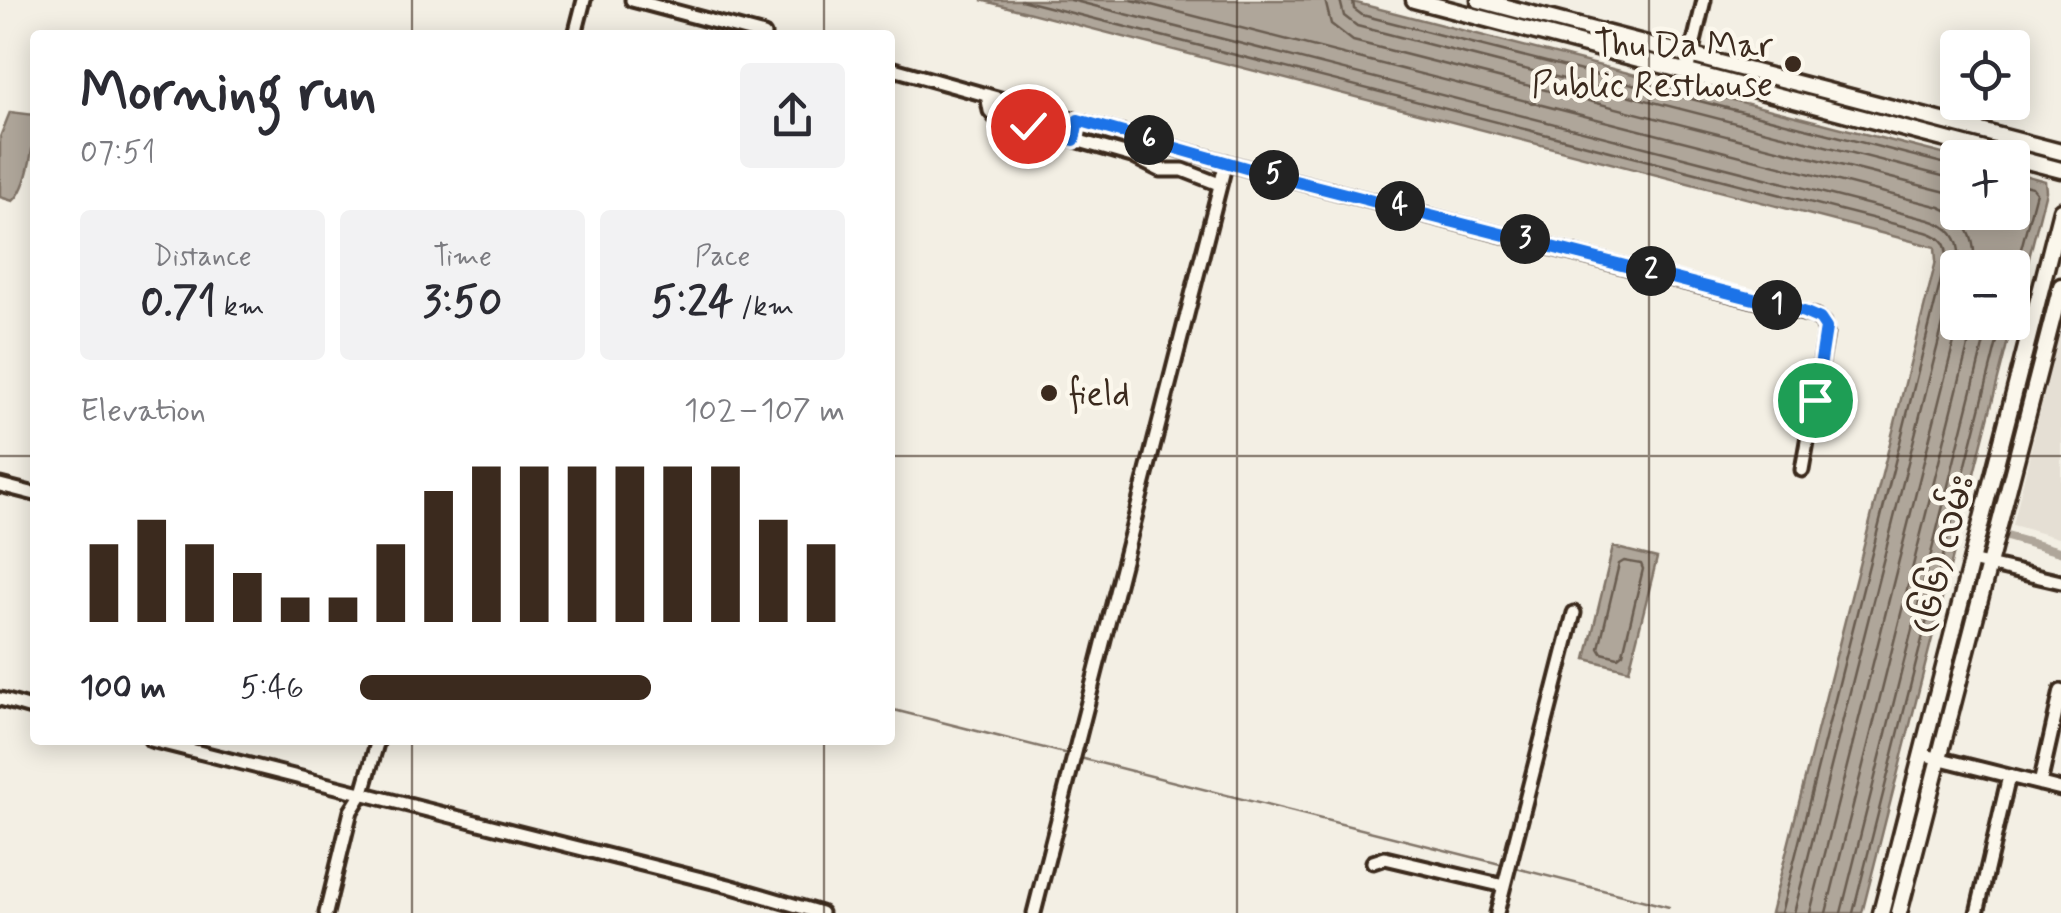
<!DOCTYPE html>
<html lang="en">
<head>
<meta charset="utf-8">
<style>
	:root { --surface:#fff; --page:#f2f2f3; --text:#2b2b33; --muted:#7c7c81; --accent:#3b2a1e }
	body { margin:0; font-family:Mynerve,"Noto Sans Myanmar",sans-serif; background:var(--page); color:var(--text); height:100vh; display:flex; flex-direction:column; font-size:38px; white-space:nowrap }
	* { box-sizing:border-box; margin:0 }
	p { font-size:32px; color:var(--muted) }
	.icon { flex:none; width:55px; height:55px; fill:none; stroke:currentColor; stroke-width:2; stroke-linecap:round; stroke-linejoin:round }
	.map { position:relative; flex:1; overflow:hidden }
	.side { position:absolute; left:30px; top:30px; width:865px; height:715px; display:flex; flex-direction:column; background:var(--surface); border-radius:10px; box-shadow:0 5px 25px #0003 }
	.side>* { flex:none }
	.fabs { position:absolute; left:1940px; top:30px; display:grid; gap:20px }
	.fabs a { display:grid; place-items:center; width:90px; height:90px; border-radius:10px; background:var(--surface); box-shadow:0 5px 25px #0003; font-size:50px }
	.pin { position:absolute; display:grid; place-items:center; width:85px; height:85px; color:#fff; margin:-42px; border:5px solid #fff; border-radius:50%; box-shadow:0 2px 10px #0007 }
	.km { position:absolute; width:50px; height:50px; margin:-25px; border-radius:50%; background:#222; color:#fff; font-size:28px; line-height:50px; text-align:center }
	.round { display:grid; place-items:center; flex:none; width:105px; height:105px; border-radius:10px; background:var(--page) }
	.overview { display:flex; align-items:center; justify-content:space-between; height:170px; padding:0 50px }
	h1 { font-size:55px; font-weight:700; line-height:75px }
	.figures { display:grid; grid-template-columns:repeat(3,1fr); gap:15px; height:170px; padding:10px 50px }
	.figures div { display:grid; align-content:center; border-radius:10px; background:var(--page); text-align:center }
	.figures b { font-size:42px; font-weight:700 }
	.figures small { font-size:28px; font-weight:400 }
	.figures p { font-size:28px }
	.chart { height:280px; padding:20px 50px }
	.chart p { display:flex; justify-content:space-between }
	.chart svg { width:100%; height:180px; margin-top:10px; stroke:var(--accent); stroke-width:6 }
	ul { padding:0 50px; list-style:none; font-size:32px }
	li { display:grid; grid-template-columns:160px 120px 1fr; align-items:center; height:75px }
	li i { height:25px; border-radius:12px; background:var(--accent) }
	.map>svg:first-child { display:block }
</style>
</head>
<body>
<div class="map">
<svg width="2061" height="913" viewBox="0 0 2061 913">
	<rect width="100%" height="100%" fill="#f3efe4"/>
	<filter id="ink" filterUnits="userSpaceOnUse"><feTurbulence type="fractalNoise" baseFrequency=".01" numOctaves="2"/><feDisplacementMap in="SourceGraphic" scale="20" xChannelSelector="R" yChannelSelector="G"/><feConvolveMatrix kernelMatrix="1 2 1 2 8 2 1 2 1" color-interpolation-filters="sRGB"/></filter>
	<g filter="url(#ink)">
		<!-- built -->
		<path fill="#e5dfd4" d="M2058 334 2061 335V539L2013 525Z"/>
		<!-- water -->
		<path fill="#afa69a" stroke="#817468" stroke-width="2.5" fill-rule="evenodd" d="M981 0H1345L1958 158V212H2012L2013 172 2045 181 2046 191 1862 913H1771L1936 261 1935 247ZM1958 268H2012V322H1958Z
			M10 112 35 115C35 136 29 188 13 201L0 197V137Z
			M1613 547 1657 558 1629 670 1586 659Z"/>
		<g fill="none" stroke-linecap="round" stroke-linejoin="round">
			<!-- shore -->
			<path stroke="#695c50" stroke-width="2.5" d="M1021 0 1926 232C1943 237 1950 246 1945 264L1781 913
				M1071 0 1929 220C1950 226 1961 238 1959 261L1794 913
				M1132 0 1940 207C1966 217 1978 240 1973 268
				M1325 0 1331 24 1353 41 1958 195
				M1340 0 1344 16 1357 26 1958 180
				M1353 0 1354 9 1362 15 1958 167
				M2012 182 2032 187 2036 192 2012 283
				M1624 561 1641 564 1643 569 1623 653 1618 657 1602 653 1599 648 1619 564Z
				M1810 913 1959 322
				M1826 913 1974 322
				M1841 913 1989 322
				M1853 913 2002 322"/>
			<!-- stream -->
			<path stroke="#817468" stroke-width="2.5" d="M890 709 1068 754
				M1080 758 1504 865
				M1512 867 1669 907"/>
			<!-- canal -->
			<path stroke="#afa69a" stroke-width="9" d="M2005 536 2061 552"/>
			<defs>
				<path id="minor" d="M632 0 764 35
					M575 35 584 0
					M890 68 1260 172 1815 316 1823 323 1826 333 1802 470
					M1687 72 1704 0
					M987 95 990 111 995 117 1132 156 1160 170H1183L1219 184
					M0 485 35 494
					M1971 561 2061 582
					M0 699 35 709
					M151 740 729 886 821 913
					M1921 754 2061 789
					M2040 784 2061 691
					M1373 862 1385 858 1504 886
					M326 913 351 811 363 792 378 740
					M1034 913 1226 162
					M1497 913 1574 613
					M1977 913 2009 776"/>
				<path id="major" d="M1414 0 2061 170
					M1479 0 2061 152
					M1881 913 2061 210
					M1899 913 2061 286"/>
			</defs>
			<!-- minor casing -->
			<use href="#minor" stroke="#3b2a1e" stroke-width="19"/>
			<!-- major casing -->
			<use href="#major" stroke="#3b2a1e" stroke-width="21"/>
			<!-- minor -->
			<use href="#minor" stroke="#fbf7ec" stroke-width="11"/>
			<!-- major -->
			<use href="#major" stroke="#fbf7ec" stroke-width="14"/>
		</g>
	</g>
	<g fill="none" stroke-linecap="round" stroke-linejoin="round" filter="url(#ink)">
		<defs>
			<path id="route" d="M1028 126 1074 140 1078 120 1260 172 1804 312 1820 319 1826 328 1815 400"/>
		</defs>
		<!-- route casing -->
		<use href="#route" stroke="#fff" stroke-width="20"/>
		<!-- route -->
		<use href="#route" stroke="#1a73e8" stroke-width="12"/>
	</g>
	<!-- grid -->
	<path fill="none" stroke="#3b2a1e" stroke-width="2.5" stroke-opacity="0.55" d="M412 0V35M824 0V35M1237 0V913M1649 0V913M0 456H35M890 456H2061M412 740V913M824 740V913"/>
	<!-- markers -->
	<g fill="#3b2a1e" stroke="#fbf7ec" stroke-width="4">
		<circle cx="1793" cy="64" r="10"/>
		<circle cx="1049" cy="393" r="10"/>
	</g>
	<g text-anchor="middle" stroke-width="9" stroke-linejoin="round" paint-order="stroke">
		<!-- poi labels -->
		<g font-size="35" fill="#3b2a1e" stroke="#fbf7ec" text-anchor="end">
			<text x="1773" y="56">Thu Da Mar<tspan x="1773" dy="40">Public Resthouse</tspan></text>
			<text x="1069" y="405" text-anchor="start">field</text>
		</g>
		<!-- street labels -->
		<g font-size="35" fill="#3b2a1e" stroke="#fbf7ec">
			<text transform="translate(1942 554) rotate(-76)" y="12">(၆၆) လမ်း</text>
		</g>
	</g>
</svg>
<div class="fabs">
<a><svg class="icon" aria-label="locate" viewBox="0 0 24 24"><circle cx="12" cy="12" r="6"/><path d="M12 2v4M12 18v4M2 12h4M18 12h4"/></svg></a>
<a>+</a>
<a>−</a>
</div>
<div class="pin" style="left:1815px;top:400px;background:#1e9e55"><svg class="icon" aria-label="arrive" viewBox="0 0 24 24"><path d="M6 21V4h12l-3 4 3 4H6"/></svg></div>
<div class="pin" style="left:1028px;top:126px;background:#d93025"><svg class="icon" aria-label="check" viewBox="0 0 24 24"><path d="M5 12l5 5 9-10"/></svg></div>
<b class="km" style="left:1777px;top:305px">1</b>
<b class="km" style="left:1651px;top:271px">2</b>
<b class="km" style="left:1525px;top:239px">3</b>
<b class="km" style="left:1400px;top:206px">4</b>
<b class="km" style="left:1274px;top:175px">5</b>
<b class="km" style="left:1149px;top:140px">6</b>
<section class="side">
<div class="overview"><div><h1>Morning run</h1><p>07:51</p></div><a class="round"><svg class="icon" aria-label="share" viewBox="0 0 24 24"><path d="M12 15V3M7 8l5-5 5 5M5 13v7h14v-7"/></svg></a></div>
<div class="figures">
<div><p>Distance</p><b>0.71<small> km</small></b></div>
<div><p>Time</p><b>3:50</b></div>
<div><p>Pace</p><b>5:24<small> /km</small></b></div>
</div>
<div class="chart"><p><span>Elevation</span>102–107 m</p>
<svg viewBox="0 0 160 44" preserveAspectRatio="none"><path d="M5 44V25M15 44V19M25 44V25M35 44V32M45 44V38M55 44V38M65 44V25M75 44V12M85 44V6M95 44V6M105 44V6M115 44V6M125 44V6M135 44V6M145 44V19M155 44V25"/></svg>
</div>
<ul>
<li><b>100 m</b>5:46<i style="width:60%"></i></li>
</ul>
</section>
</div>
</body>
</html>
